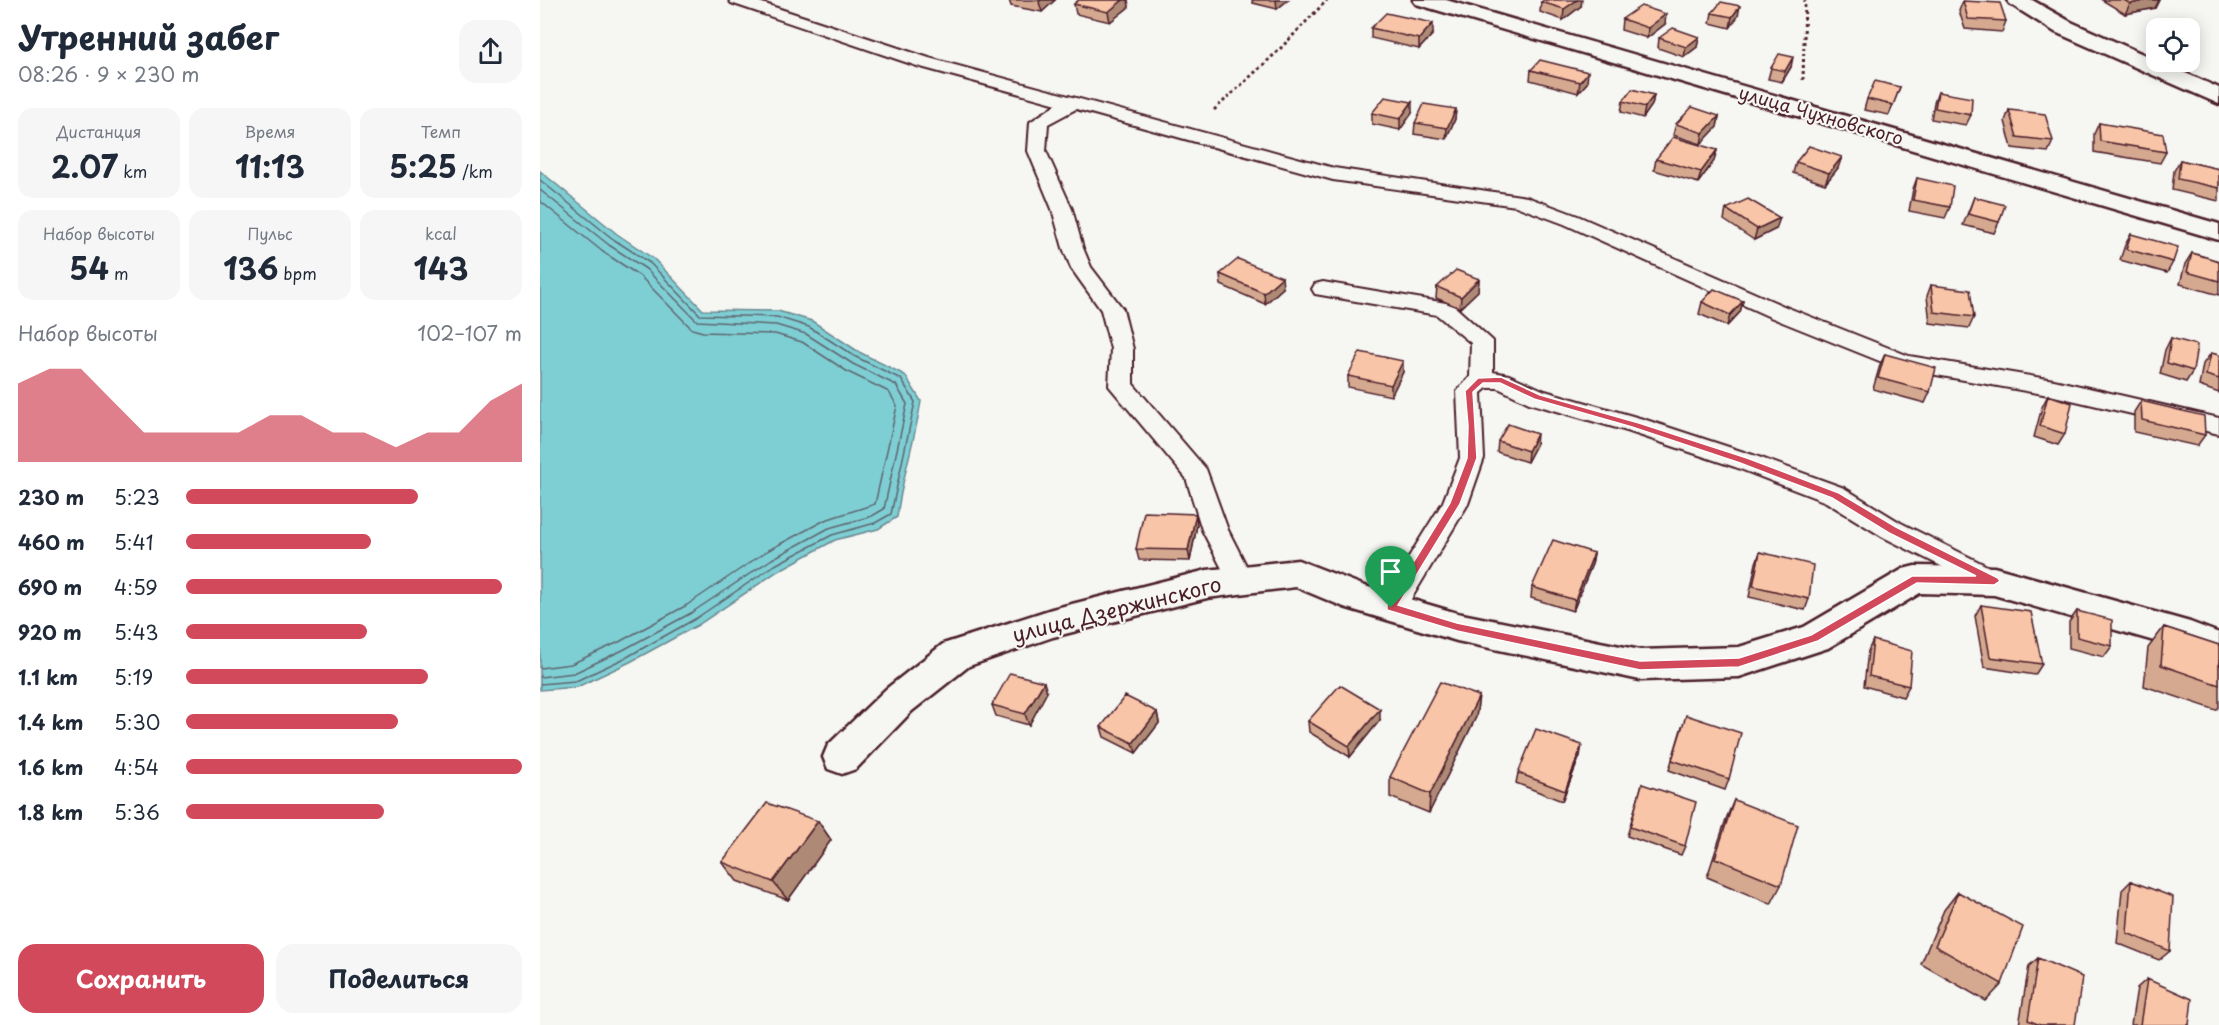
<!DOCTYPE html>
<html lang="ru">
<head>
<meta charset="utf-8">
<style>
	:root { --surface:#fff; --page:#f6f6f7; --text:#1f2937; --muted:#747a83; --accent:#d1495b }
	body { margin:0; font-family:"Playpen Sans",sans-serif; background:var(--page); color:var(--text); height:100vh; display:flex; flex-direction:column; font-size:22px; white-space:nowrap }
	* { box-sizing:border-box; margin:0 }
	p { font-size:20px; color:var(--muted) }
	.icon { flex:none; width:33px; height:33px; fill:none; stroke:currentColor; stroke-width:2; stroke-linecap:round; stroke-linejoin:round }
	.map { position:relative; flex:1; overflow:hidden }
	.sheet { display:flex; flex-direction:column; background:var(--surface); width:540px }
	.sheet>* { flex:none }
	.controls { position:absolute; left:1606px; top:18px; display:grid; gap:12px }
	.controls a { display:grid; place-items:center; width:54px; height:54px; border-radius:12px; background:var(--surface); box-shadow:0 3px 15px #0003; font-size:30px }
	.pin { position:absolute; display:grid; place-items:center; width:51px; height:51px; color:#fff; margin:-62px -26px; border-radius:50% 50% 50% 0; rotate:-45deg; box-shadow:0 0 6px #0007 }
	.pin .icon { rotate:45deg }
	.round { display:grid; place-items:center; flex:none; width:63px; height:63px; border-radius:18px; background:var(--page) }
	.overview { display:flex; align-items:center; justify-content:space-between; height:102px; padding:0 18px }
	h1 { font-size:33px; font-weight:700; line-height:45px }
	.metrics { display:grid; grid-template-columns:repeat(3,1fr); gap:9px; height:102px; padding:6px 18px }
	.metrics div { display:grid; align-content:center; border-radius:15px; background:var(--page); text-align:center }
	.metrics b { font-size:30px; font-weight:700 }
	.metrics small { font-size:16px; font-weight:400 }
	.metrics p { font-size:16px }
	.chart { height:168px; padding:12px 18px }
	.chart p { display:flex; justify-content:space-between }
	.chart svg { width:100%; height:108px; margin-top:6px; fill:var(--accent); opacity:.7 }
	.cta { display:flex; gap:12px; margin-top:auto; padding:12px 18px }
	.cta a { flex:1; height:69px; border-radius:18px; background:var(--accent); color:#fff; font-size:24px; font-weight:700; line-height:69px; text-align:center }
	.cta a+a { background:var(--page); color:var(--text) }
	ul { padding:0 18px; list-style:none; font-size:20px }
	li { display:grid; grid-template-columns:96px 72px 1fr; align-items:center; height:45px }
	li i { height:15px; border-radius:8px; background:var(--accent) }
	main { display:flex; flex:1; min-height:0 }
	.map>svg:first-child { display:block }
</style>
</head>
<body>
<main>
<section class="sheet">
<div class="overview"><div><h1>Утренний забег</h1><p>08:26 · 9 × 230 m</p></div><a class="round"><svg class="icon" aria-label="share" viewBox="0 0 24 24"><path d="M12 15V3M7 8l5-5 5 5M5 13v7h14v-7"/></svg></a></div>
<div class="metrics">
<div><p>Дистанция</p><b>2.07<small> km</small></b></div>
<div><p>Время</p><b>11:13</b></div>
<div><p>Темп</p><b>5:25<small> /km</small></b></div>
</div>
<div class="metrics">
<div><p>Набор высоты</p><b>54<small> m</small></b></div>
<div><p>Пульс</p><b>136<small> bpm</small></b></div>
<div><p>kcal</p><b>143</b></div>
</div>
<div class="chart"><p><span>Набор высоты</span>102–107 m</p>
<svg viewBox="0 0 160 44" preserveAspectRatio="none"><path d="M0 44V12L10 6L20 6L30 19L40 32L50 32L60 32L70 32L80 25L90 25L100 32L110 32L120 38L130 32L140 32L150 19L160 12V44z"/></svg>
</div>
<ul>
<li><b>230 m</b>5:23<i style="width:69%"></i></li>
<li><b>460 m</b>5:41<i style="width:55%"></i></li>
<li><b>690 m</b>4:59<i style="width:94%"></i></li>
<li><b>920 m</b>5:43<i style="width:54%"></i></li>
<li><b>1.1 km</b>5:19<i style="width:72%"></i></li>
<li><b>1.4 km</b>5:30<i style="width:63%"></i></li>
<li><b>1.6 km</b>4:54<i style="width:100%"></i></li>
<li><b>1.8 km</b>5:36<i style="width:59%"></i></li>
</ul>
<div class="cta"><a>Сохранить</a><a>Поделиться</a></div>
</section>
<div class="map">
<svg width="1679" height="1025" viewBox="0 0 1679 1025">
	<rect width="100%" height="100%" fill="#f6f6f2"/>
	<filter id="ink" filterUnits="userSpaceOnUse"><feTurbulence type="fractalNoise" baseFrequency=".0167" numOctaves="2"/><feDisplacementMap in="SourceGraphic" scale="12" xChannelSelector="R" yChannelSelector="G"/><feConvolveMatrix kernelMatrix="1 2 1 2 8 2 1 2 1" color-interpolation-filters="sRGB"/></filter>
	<g filter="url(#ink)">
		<!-- water -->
		<path fill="#7ecfd4" stroke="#698990" stroke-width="1.5" d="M0 171 77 234 114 259 163 310 238 311 272 321 319 352 365 375 381 401C375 440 362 477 357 517L338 529 295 540 238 571 158 625 90 662 37 687 0 690Z"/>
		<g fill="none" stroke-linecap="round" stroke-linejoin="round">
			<!-- shore -->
			<path stroke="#5f656f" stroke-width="1.5" d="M0 180 73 239 110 263 160 315 237 317 269 327 316 357 361 379 375 402 351 514 335 523 292 535 235 565 155 619 87 657 36 681 0 684
				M0 190 69 245 106 269 157 321 236 325 266 334 313 364 356 385 367 404 344 509 332 516 289 528 232 559 151 613 83 650 34 673 0 677
				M0 201 63 252 100 276 152 329 163 332 235 334 262 342 308 372 349 392 357 406 335 504 285 520 227 551 147 605 79 642 31 664 0 668"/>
			<defs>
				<path id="lane" d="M189 0H213L389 58 794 168 987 197 1038 216 1246 307 1369 356 1514 380 1679 418V434L1514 396 1357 368 1230 317 1024 224 976 206 793 180 536 109 508 124 506 151 532 209 543 248 551 267 583 309 593 349V384L666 469 688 530 713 579 709 586 700 589 691 586 662 530 646 478 569 386 571 349 561 310 531 268 523 248 512 209 488 151 490 122 517 104 377 66 191 3Z
					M783 282 912 304 953 341V372L969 375 1005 391 1103 419 1213 455 1304 488 1361 523 1463 574 1467 581 1463 588 1454 591 1445 588 1343 537 1286 502 1195 467 1087 431 989 403 958 388H947L941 393 944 458 928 504 861 616 851 619 841 616 837 608 903 502 920 458 917 391 930 377 931 343 897 315 775 294 772 289 775 284Z"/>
				<path id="street" d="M873 0H906L1679 224V240L876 4Z
					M1467 0H1492L1531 22 1679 88V104L1515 32 1470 4Z
					M758 560 825 586 917 613 1100 650 1199 647 1264 627 1363 569 1375 566 1454 567 1650 622 1679 633V664L1642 649 1454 595 1380 593 1288 648 1199 677 1100 680 917 641 804 607 756 587 667 598 513 637 429 666 372 711 316 769 302 774 288 769 283 757 288 745 346 689 403 644 512 609 667 570Z"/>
			</defs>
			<!-- lane casing -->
			<use href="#lane" stroke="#4a1f2b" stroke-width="4"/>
			<!-- street casing -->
			<use href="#street" stroke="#4a1f2b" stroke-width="5"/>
			<!-- path -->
			<path stroke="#4a1f2b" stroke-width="3" stroke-dasharray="3 3" stroke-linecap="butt" d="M1263 80 1265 0
				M674 110 736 53 787 0"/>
			<!-- lane -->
			<use href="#lane" fill="#f6f6f2" fill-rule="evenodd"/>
			<!-- street -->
			<use href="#street" fill="#f6f6f2" fill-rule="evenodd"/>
		</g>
		<!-- wall -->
		<path fill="#d5a990" stroke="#4a1f2b" stroke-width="1.5" d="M469 0H515L502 12 471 6Z
			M539 0H588L589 7 570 22 536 14 534 4Z
			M712 0H748L737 9 713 3Z
			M1562 0H1619L1615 8 1585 14Z
			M1423 1 1466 21 1462 32 1425 29 1419 11Z
			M1001 2 1041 6 1023 20 1000 12Z
			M1172 13 1198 16 1190 28 1170 23Z
			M1082 19 1125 24 1107 38 1081 30Z
			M831 28 893 34 879 49 831 38Z
			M1159 37 1157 47 1144 57 1118 48 1119 38Z
			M1251 67 1242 82 1228 79 1231 68Z
			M991 70 1047 83 1038 93 990 80Z
			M1360 87 1349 115 1324 110 1327 99Z
			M1398 92 1431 115 1426 125 1391 119 1394 103Z
			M1114 95 1112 105 1103 118 1081 112 1083 101Z
			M916 109 915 119 906 139 874 134 875 123Z
			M1469 110 1513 141 1508 152 1472 148 1465 121Z
			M832 113H872L860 130 832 124Z
			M1179 116 1177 127 1161 144 1133 135 1136 124Z
			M1559 123 1626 152 1620 163 1554 152V134Z
			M1177 150 1174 161 1158 183 1114 170 1116 159Z
			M1640 160 1679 169V201L1632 190 1634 171Z
			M1256 162 1298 168 1285 184 1253 173Z
			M1377 178 1410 207 1405 218 1369 211 1373 189Z
			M1434 197 1459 222 1454 233 1423 225Z
			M1186 209 1236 229 1214 240 1184 220Z
			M1591 234 1633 262 1627 273 1580 260 1585 245Z
			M1652 253 1679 261V295L1640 284 1645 264Z
			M680 274 743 288 725 304 681 285Z
			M939 279 938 291 920 308 896 298 897 287Z
			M1391 285 1434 317 1429 328 1390 323 1387 296Z
			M1203 301 1200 312 1187 326 1159 314 1162 302Z
			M1631 338 1653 371 1646 382 1620 374 1625 350Z
			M1671 353 1679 355V393L1659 386 1663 364Z
			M1345 354 1390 392 1385 403 1333 389 1340 365Z
			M863 372 851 396 808 387V376Z
			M1508 395 1525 434 1518 445 1494 437 1502 407Z
			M1601 401 1665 435 1657 446 1594 432V412Z
			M958 441 996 445 987 462 957 452Z
			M657 525 650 561 599 560 596 549Z
			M1220 552 1269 599 1265 610 1209 597 1216 563Z
			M1054 553 1052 564 1033 611 991 598 992 587Z
			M1441 605 1502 664 1495 675 1444 667 1435 616Z
			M1537 611 1572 646 1564 657 1529 648V622Z
			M1624 627 1679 645V707L1676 710 1604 686 1608 648Z
			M1333 640 1369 686 1363 697 1324 686 1328 651Z
			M507 692 489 725 456 716 452 705Z
			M939 696 936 717 889 813 850 797V777Z
			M617 712 619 723 596 753 564 737 561 727Z
			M840 720 810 757 769 732 768 721Z
			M1142 726 1189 779 1185 790 1129 770Z
			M1040 756 1022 801 976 783 978 773Z
			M1102 784 1145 846 1141 855 1087 836Z
			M1194 800 1241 885 1231 904 1167 877 1186 819Z
			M278 821 291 840 248 900 197 881 182 862Z
			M1591 881 1630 951 1619 960 1577 943 1582 890Z
			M1418 892 1462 984 1446 1001 1381 964 1404 910Z
			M1498 958 1535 1025H1479L1489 966Z
			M1607 979 1649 1025H1591L1597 988Z"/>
		<!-- shaded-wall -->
		<path fill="#ae8a76" stroke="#4a1f2b" stroke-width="1.5" d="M501 0H515L502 12 499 2Z
			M583 0H588L589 7 570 22 568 12Z
			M736 0H748L737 9Z
			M1037 0H1042L1041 6 1023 20 1024 9Z
			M1607 0H1619L1615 8 1585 14 1590 4Z
			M1200 6 1198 16 1190 28 1192 17Z
			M1126 14 1125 24 1107 38 1108 28Z
			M893 23V34L879 49V39Z
			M1159 37 1157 47 1144 57 1146 47Z
			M1253 57 1251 67 1242 82 1245 71Z
			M1048 72 1047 83 1038 93 1040 82Z
			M1114 95 1112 105 1103 118 1105 107Z
			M872 102V113L860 130V119Z
			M916 109 915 119 906 139 907 128Z
			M1179 116 1177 127 1161 144 1163 133Z
			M1177 150 1174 161 1158 183 1161 172Z
			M1302 157 1298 168 1285 184 1289 173Z
			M1240 218 1236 229 1214 240 1217 229Z
			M742 277 743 288 725 304 724 293Z
			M939 279 938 291 920 308 921 297Z
			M1203 301 1200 312 1187 326 1190 315Z
			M863 361V372L851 396V385Z
			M997 434 996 445 987 462 988 451Z
			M656 514 657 525 650 561 648 550Z
			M1054 553 1052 564 1033 611 1035 600Z
			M504 682 507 692 489 725 485 714Z
			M939 696 936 717 889 813 890 794Z
			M840 709V720L810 757 809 746Z
			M617 712 619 723 596 753 593 743Z
			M1042 745 1040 756 1022 801 1025 791Z
			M278 821 291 840 248 900 233 882Z"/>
		<!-- building -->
		<path fill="#f8c5a8" stroke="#4a1f2b" stroke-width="1.5" d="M539 0H583L568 12 534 4Z
			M1004 0H1037L1024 9 1001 2Z
			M1584 0H1607L1590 4Z
			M1423 1 1460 3 1466 21 1428 19Z
			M1181 2 1200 6 1192 17 1172 13Z
			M1101 6 1126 14 1108 28 1082 19Z
			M846 13 893 23 879 39 831 28Z
			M1133 28 1159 37 1146 47 1119 38Z
			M1239 54 1253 57 1245 71 1231 68Z
			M1000 60 1048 72 1040 82 991 70Z
			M1335 81 1360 87 1353 105 1327 99Z
			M1092 89 1114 95 1105 107 1083 101Z
			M1398 92 1432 98 1431 115 1395 108Z
			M845 97 872 102 860 119 832 113Z
			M884 104 916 109 907 128 875 123Z
			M1152 107 1179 116 1163 133 1136 124Z
			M1469 110 1505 114 1513 141 1477 137Z
			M1559 123 1623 134 1626 152 1560 141Z
			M1133 137 1177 150 1161 172 1116 159Z
			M1269 146 1302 157 1289 173 1256 162Z
			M1640 160 1679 169V188L1638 179Z
			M1377 178 1413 186 1410 207 1373 200Z
			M1434 197 1465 205 1459 222 1428 214Z
			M1208 199 1240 218 1217 229 1186 209Z
			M1591 234 1638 247 1633 262 1586 249Z
			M1652 253 1679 261V281L1647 272Z
			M698 259 742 277 724 293 680 274Z
			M916 270 939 279 921 297 897 287Z
			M1391 285 1430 290 1434 317 1394 312Z
			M1174 289 1203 301 1190 315 1162 302Z
			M1631 338 1657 345 1653 371 1627 363Z
			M820 352 863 361 851 385 808 376Z
			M1671 353 1679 355V379L1666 375Z
			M1345 354 1396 368 1390 392 1338 378Z
			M1508 395 1532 403 1525 434 1500 426Z
			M1601 401 1664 416 1665 435 1602 420Z
			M968 424 997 434 988 451 958 441Z
			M604 512 656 514 648 550 596 549Z
			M1013 540 1054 553 1035 600 992 587Z
			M1220 552 1273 565 1269 599 1213 586Z
			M1441 605 1491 612 1502 664 1450 657Z
			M1537 611 1572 620V646L1537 637Z
			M1624 627 1679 645V685L1621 665Z
			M1333 640 1372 651 1369 686 1329 676Z
			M470 673 504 682 485 714 452 705Z
			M900 682 939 696 890 794 850 777Z
			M800 685 840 709 809 746 768 721Z
			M585 696 617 712 593 743 561 727Z
			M1146 715 1201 733 1189 779 1132 760Z
			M996 729 1042 745 1025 791 978 773Z
			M1102 784 1156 802 1145 846 1090 827Z
			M1194 800 1258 825 1241 885 1175 858Z
			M227 803 278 821 233 882 182 862Z
			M1591 881 1633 897 1630 951 1587 933Z
			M1418 892 1483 927 1462 984 1395 946Z
			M1498 958 1542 977 1535 1025H1500L1488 1020Z
			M1607 979 1652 999 1649 1025H1600Z"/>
	</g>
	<!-- route -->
	<path fill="#d1495b" stroke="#fff" stroke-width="1.5" fill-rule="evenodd" d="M961 377 1000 395 1099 423 1207 458 1299 493 1356 527 1458 578 1460 581 1454 585 1377 583 1278 641 1199 667 1100 670 917 631 847 610V605L910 503 927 458 928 426 925 391 938 378ZM943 383H960L994 399 1092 427 1200 463 1292 498 1349 533 1436 576H1372L1271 635 1199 658 1100 661 917 623 858 605 920 504 937 458 933 392Z"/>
	<g text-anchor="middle" stroke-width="4.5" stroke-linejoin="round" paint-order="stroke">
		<!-- far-street labels -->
		<g font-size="18" fill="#4a1f2b" stroke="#f6f6f2">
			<text transform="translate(1281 116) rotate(16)" y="6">улица Чухновского</text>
		</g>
		<!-- street labels -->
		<g font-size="21" fill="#4a1f2b" stroke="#f6f6f2">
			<text transform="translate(577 610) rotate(-14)" y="7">улица Дзержинского</text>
		</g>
	</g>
</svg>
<div class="controls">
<a><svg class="icon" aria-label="locate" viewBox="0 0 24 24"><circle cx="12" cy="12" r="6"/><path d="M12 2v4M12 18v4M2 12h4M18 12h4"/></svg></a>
</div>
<div class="pin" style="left:851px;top:608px;background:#1e9e55"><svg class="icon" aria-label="arrive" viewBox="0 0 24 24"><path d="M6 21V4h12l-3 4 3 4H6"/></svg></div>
</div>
</main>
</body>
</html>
